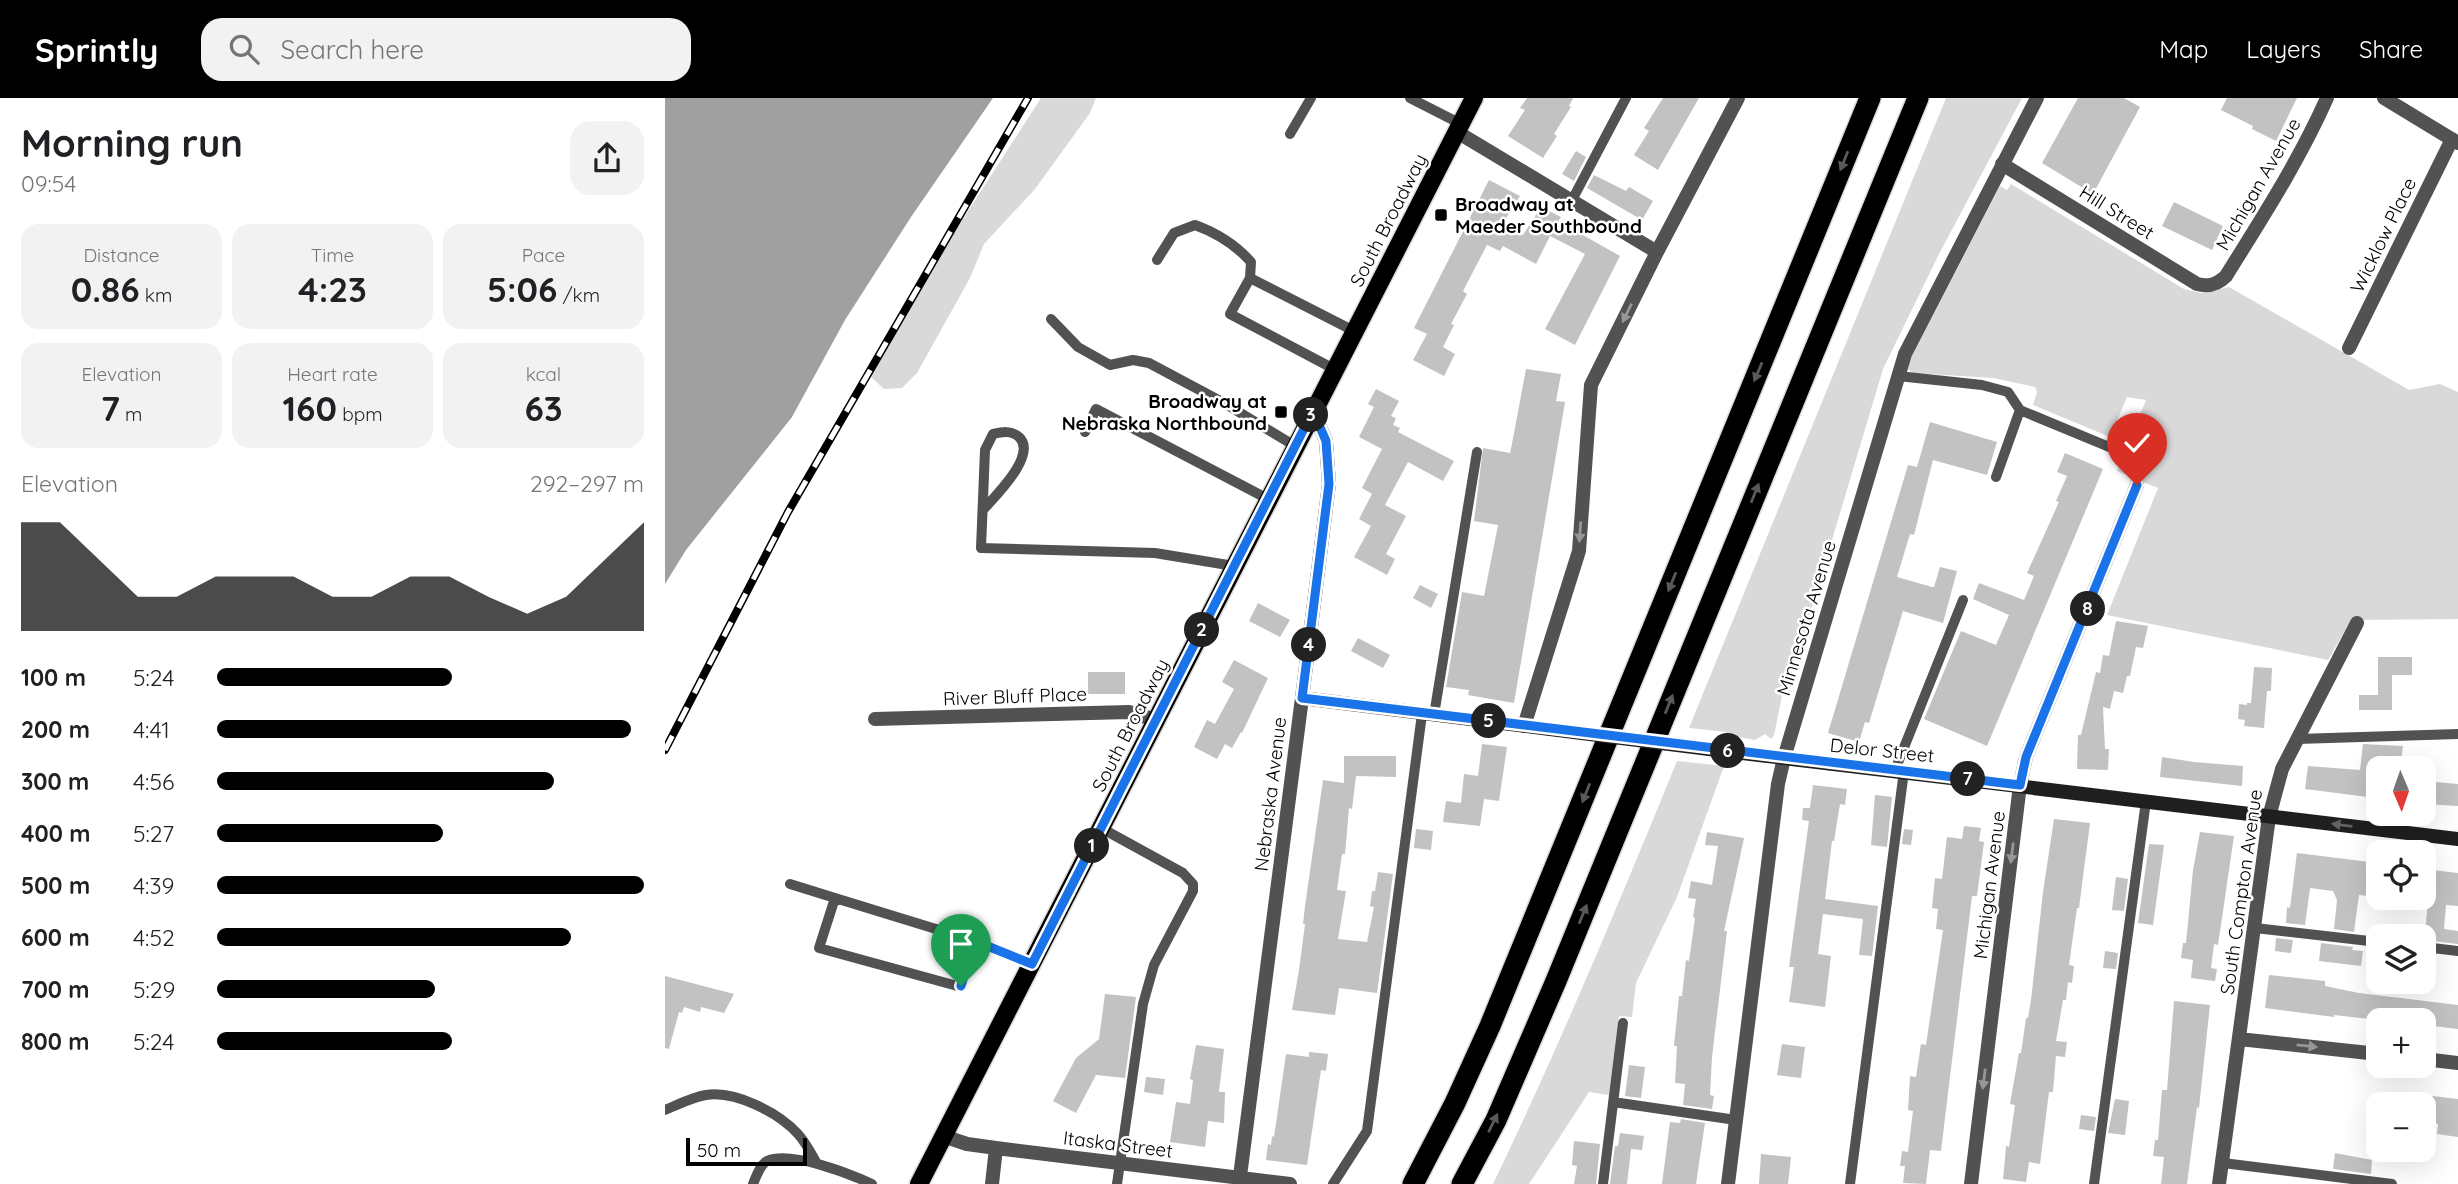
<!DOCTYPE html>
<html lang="en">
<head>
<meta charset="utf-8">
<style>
	:root { --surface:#fff; --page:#f2f2f2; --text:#202124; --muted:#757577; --accent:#000 }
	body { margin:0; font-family:Quicksand,sans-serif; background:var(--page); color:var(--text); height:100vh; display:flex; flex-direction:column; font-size:26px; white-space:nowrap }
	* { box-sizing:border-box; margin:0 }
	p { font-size:23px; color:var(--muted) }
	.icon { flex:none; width:38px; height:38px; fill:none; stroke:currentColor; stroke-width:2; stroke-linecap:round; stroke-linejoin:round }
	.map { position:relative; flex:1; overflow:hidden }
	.drawer { display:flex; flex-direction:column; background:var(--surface); width:665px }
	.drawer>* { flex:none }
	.needle { width:46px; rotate:178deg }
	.buttons { position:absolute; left:1701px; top:658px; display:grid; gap:14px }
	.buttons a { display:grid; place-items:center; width:70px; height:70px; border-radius:14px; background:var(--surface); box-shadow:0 7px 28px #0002; font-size:35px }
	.scale { position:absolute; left:21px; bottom:18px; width:121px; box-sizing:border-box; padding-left:7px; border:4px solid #000; border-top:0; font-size:19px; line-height:24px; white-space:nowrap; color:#000; -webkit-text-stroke:5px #fff; paint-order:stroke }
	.pin { position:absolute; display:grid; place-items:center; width:60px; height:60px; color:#fff; margin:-72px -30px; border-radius:50% 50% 50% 0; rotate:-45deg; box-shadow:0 0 7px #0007 }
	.pin .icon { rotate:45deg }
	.km { position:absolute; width:35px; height:35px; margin:-18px; border-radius:50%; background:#222; color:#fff; font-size:19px; line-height:35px; text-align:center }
	.round { display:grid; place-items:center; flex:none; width:74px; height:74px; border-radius:21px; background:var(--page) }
	.head { display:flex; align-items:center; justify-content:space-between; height:119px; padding:0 21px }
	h1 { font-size:38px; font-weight:700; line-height:52px }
	.figures { display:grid; grid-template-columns:repeat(3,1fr); gap:10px; height:119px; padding:7px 21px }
	.figures div { display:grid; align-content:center; border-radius:18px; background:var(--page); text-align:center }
	.figures b { font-size:35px; font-weight:700 }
	.figures small { font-size:19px; font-weight:400 }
	.figures p { font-size:19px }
	.chart { height:196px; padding:14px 21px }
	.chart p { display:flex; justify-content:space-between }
	.chart svg { width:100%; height:126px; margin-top:7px; fill:var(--accent); opacity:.7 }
	ul { padding:0 21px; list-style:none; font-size:23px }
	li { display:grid; grid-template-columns:112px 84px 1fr; align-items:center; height:52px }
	li i { height:18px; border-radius:9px; background:var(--accent) }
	header { display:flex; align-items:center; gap:42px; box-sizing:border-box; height:98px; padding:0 35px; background:var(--accent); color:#fff }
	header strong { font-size:33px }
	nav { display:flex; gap:38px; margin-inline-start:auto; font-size:24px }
	.search { width:490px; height:63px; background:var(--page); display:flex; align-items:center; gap:18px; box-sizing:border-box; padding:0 24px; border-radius:21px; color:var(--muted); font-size:26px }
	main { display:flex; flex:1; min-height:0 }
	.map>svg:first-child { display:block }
</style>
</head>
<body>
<header>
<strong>Sprintly</strong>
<div class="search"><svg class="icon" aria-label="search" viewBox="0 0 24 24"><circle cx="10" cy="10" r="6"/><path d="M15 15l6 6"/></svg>Search here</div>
<nav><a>Map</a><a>Layers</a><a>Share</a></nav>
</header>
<main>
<section class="drawer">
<div class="head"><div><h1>Morning run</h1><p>09:54</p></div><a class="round"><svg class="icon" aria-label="share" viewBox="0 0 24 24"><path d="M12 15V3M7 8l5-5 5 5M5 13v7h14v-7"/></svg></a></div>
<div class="figures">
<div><p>Distance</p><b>0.86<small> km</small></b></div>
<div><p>Time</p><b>4:23</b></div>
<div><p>Pace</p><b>5:06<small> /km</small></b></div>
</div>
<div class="figures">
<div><p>Elevation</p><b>7<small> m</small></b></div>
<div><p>Heart rate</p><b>160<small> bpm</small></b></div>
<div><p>kcal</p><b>63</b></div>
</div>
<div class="chart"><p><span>Elevation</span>292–297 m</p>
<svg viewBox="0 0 160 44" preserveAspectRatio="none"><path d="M0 44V6L10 6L20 19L30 32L40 32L50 25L60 25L70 25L80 32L90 32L100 25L110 25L120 32L130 38L140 32L150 19L160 6V44z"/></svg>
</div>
<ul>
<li><b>100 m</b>5:24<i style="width:55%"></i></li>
<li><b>200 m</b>4:41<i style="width:97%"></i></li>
<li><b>300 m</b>4:56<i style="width:79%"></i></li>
<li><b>400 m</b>5:27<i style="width:53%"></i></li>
<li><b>500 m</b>4:39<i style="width:100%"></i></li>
<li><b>600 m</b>4:52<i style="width:83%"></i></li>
<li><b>700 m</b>5:29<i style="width:51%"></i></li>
<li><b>800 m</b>5:24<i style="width:55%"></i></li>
</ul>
</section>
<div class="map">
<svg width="1793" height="1086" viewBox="0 0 1793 1086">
	<rect width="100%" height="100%" fill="#fff"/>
	<!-- green -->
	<path fill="#d9d9d9" d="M376 0H431L425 15 370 91 319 146 305 180 252 275 237 290 219 291 206 279 207 262Z
		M1281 0H1357L1273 158 1218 271 1124 586 1119 588 1109 637 1106 641 1100 636 1090 642 1063 637 1061 634 1024 630Z
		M1346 86 1519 191 1536 195 1564 189 1744 292 1775 286 1793 294V521L1686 522 1663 562 1442 517 1493 390 1452 373 1481 302 1462 299 1445 339 1368 307 1372 294 1370 289 1328 280 1248 275 1241 270 1335 88 1342 92Z
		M1012 663 1059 668 1012 799 971 885 967 919 954 918 944 997 924 994 864 1086H828C895 947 954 805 1012 663Z"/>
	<!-- water -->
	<path fill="#a0a0a0" d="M0 0H328L246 119 180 222 127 319 21 452 0 486Z"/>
	<!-- building -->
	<path fill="#c2c2c2" d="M862 0H908L904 8 906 9 889 36 892 38 878 60 843 38 860 12 855 10Z
		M998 0H1034L993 72 969 57 984 33 979 30Z
		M1413 0H1459L1475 9 1428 96 1377 65Z
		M1562 0H1632L1611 43 1587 31 1588 28 1556 12Z
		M911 53 921 59 909 83 897 76Z
		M929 77 961 93 964 89 988 103 977 122 922 90Z
		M824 82 855 98 838 125 858 137 876 109 896 119 893 123 955 158 910 247 880 231 920 156 885 138 871 166 838 148 835 153 822 147 798 193 802 196 786 226 789 227 778 249 790 256 779 278 748 262 762 236 749 230Z
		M1509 104 1558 128 1547 152 1497 128Z
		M861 271 896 276 891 303 900 304 849 605 803 597 804 592 781 589 797 494 819 498 833 427 809 423 818 350 845 355 846 351Z
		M711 291 734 303 726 318 731 320 728 327 735 330 733 334 789 363 778 383 743 364 720 407 741 418 721 456 730 461 722 477 689 459 706 428 694 421 707 396 697 390 717 351 694 339 709 309 703 306Z
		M1265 324 1332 344 1322 377 1268 362 1249 437 1245 436 1232 479 1267 489H1269L1275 469 1292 473 1278 525 1238 513 1204 625 1200 624 1194 644 1163 635 1243 367 1252 369Z
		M1400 355 1438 371 1322 648 1259 621 1296 533 1331 547 1344 517 1308 501 1314 485 1359 502 1369 478 1362 475 1394 404 1391 403 1402 378 1392 374Z
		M755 487 773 496 766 510 748 500Z
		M593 505 625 522 615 539 584 523Z
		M1451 523 1483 528 1478 550 1471 549 1465 578H1462L1458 595 1449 593 1445 611 1438 609 1440 651H1444L1443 672 1412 671 1413 637H1416L1431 574 1435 575 1438 557 1444 558Z
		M693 540 725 557 718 570 686 553Z
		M1713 559H1747V577H1727V612H1694V597H1713Z
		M569 562 603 580 577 635 576 634 567 650 560 646 552 661 529 649 542 622 550 626 569 591 557 584Z
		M1589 569 1607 570 1606 593H1602L1599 630 1579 628 1580 622 1573 621 1574 606 1582 607V605H1586Z
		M423 574H460V596H423Z
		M817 646 842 649 834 703 819 701 815 728 778 724 781 703 796 705 799 676 813 678Z
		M1698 646 1738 648 1736 663 1715 661 1711 700 1640 691 1643 668 1695 672Z
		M679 658H731V679L691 678 687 711 684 710 680 756H677L672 792 681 793 673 841 702 844 709 809 705 808 707 793H710L713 774 728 776 712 895 674 890 670 917 627 912 634 872 640 826H638L640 808 658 682 679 685Z
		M1497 659 1529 664 1578 668 1577 688 1495 679Z
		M1759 683 1793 686V708L1759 706Z
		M1148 687 1182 691 1180 707 1175 706 1169 743H1167L1160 801 1213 808 1207 858 1194 857 1198 821 1158 816 1153 856 1166 858 1160 909 1124 904 1129 869H1124L1144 723 1137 722 1138 710H1145Z
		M1210 697 1227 699 1222 749 1206 747Z
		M1389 721 1425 725 1414 810H1412L1404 867 1409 868 1407 885 1403 884 1401 902H1398L1391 943 1402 944 1400 959 1391 958 1388 994H1384L1375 1066 1364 1064 1361 1084 1338 1081 1340 1061 1341 1048 1344 1049 1350 1007 1345 1006 1347 994 1354 955H1356L1361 920H1363L1366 902 1378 794Z
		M1299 728 1316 730 1314 743 1319 744 1312 798H1307L1276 1053 1265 1052 1261 1086 1238 1085 1240 1068H1235L1237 1053 1243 1054 1248 1013 1243 1012 1245 978 1251 979 1256 946 1261 947 1278 832 1271 831 1273 811 1267 810 1270 780 1277 781 1282 739 1297 741Z
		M751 731 768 733 766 752 749 750Z
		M1239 731 1248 732 1246 747 1237 746Z
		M1042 734 1079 740 1059 833H1062L1047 959 1045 997 1049 998 1047 1011 1018 1007 1020 986 1010 985 1012 948H1009L1014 898H1017L1021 862 1024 863 1030 820 1028 819 1031 801 1023 800 1026 783 1047 787 1053 748 1040 747Z
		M1535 734 1569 738 1553 847 1549 846 1546 870 1552 871 1550 883 1526 880 1528 862 1516 860 1518 845H1521L1528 772Z
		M1484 746 1499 747 1488 827 1473 825Z
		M1632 755 1713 765V799L1694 797 1689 834 1669 831 1672 802 1668 793 1645 790 1640 827 1621 825 1622 809 1625 810Z
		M1759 771 1793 775V808L1781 807 1779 831 1793 833V846L1759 842 1763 805H1759Z
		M1451 779 1463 781 1459 813 1447 812Z
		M1611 840 1628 842 1626 855 1610 853Z
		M1656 845 1688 849 1687 852 1698 853 1696 868 1654 863Z
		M1440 853 1453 855 1451 871 1438 870Z
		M1604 877 1660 883V888L1694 895 1793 907V931L1760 927 1761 922H1713L1669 917V919L1600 910Z
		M0 878 69 896 59 915 36 909 35 914 19 909 17 915 14 914 4 951 0 950Z
		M440 896 471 899 460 980 431 977 411 1015 388 1003 411 960 434 941Z
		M1509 903 1545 907 1534 1010 1532 1009 1522 1086H1496L1499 1059 1488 1058 1490 1042H1493L1497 992H1502Z
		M1117 946 1140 949 1136 980 1112 977Z
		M531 947 559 951 554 994H560L559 1025 543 1023 540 1049 505 1044 511 1004 525 1006 528 982 525 981Z
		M644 954 663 956 661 973 656 972 642 1067 601 1062 603 1046 606 1047 607 1038 609 1039 621 956 644 959Z
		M964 967 980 969 976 1000 960 998Z
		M481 979 500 981 498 997 479 994Z
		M1759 997 1793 1001V1039L1772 1036 1773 1026 1759 1022Z
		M1450 1001 1464 1003 1460 1037 1443 1035Z
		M1416 1017 1431 1019 1429 1033 1414 1031Z
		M1016 1021 1040 1025 1031 1086H997L1005 1024 1015 1025Z
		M955 1035 979 1038 977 1052 966 1051 962 1086H945L950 1048H953Z
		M909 1043 935 1046 931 1086H909L912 1068 907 1067Z
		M1670 1055 1707 1062 1706 1076 1668 1071Z
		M1096 1056 1126 1059 1123 1086H1094Z"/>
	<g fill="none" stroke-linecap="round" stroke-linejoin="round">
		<defs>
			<path id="primary" d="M254 1086 809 0"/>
			<path id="highway" d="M748 1086 790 1005 825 928 1205 0
				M797 1086 831 1022 891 883 1253 0"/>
		</defs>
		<!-- primary casing -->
		<use href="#primary" stroke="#dbdbdb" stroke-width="21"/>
		<!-- highway casing -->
		<use href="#highway" stroke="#dbdbdb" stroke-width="24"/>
		<!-- lane -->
		<path stroke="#525252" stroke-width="10" d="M745 0 796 26
			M625 36 646 0
			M906 104 961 0
			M492 162 509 135 530 127C552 135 570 146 586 164L585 180
			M386 221 413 249 445 267 468 262 484 265 559 305 630 348
			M669 271 565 216 585 180 689 233
			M1233 278 1317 287 1343 294 1355 312 1449 351
			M420 334 431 311 603 401
			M1331 379 1355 312
			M318 412C330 398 373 357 354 339 346 332 337 334 328 336L320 352 316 450 490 455 569 468
			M769 617 812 354
			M1632 641 1793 636
			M1230 672 1298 502
			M436 730 518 775 528 786V793L489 867 478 906 452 1086
			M125 786 170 800
			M1590 830 1713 844
			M310 843 296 889 154 850 170 800 310 843 367 866
			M1759 849 1793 853
			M948 1004 1071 1022
			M0 1012C12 1007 28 999 41 997 70 992 114 1015 133 1036 141 1045 146 1055 151 1064
			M1558 1065 1727 1086
			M88 1086C91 1079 95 1067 102 1063 125 1052 185 1076 207 1086
			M668 1086 702 1033 757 616
			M938 1086 958 925
			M1185 1086 1239 673
			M1429 1086 1481 703"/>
		<!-- street -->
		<path stroke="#525252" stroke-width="14" d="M1719 0 1793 45
			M792 34 992 154
			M1337 66 1532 186C1543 189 1552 187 1561 178 1597 120 1634 63 1662 0
			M1684 250 1787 41
			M210 621 464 614 491 622
			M859 628 914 453 926 287 992 154 1073 0
			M1574 941 1713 956
			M1759 961 1793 965
			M278 1038 302 1046 331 1050 625 1086
			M327 1086 331 1050
			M574 1086 637 600
			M1063 1086 1113 686 1119 660 1240 256 1372 0
			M1306 1086 1355 687 1361 659 1472 387
			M1554 1086 1604 719 1617 671 1692 525"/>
		<!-- secondary -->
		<path stroke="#1f1f1f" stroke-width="14" d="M648 313 661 343 664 386 637 600 885 631
			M1052 652 1793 741"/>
		<!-- primary -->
		<use href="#primary" stroke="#000" stroke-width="18"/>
		<!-- highway -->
		<use href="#highway" stroke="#000" stroke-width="21"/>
		<defs>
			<path id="rail" d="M0 652 123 414 363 0"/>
		</defs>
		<!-- rail casing -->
		<use href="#rail" stroke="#000" stroke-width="8"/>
		<!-- rail -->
		<use href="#rail" stroke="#fff" stroke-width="5" stroke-dasharray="16" stroke-linecap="butt"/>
		<!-- secondary-bridge -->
		<path stroke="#1f1f1f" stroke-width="14" d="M885 631 1052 652"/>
	</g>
	<!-- one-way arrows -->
	<defs><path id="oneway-solid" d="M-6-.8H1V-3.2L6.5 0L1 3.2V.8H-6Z" transform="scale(1.75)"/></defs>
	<g fill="#595959">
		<use href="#oneway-solid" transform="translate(1179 63) rotate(112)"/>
		<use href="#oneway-solid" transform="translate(1093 274) rotate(113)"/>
		<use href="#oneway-solid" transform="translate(1090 395) rotate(-68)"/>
		<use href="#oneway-solid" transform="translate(1007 484) rotate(112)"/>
		<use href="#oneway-solid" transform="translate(1004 606) rotate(-68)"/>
		<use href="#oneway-solid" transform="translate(921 695) rotate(112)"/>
		<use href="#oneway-solid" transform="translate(918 816) rotate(-68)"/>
		<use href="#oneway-solid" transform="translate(828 1025) rotate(-64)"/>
	</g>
	<g fill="#979797">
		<use href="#oneway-solid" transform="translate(962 215) rotate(116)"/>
		<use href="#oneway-solid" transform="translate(915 434) rotate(94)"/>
		<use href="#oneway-solid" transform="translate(1347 755) rotate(97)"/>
		<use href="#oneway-solid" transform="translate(1642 948) rotate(6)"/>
		<use href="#oneway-solid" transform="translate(1319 981) rotate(97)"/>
	</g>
	<use fill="#626262" href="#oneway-solid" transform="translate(1677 727) rotate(-173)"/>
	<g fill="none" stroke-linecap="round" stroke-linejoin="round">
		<defs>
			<path id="route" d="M296 888 310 843 367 866 648 313 661 343 664 386 637 600 1355 687 1361 659 1472 387"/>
		</defs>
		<!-- route casing -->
		<use href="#route" stroke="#fff" stroke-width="14"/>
		<!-- route -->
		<use href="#route" stroke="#1a73e8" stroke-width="9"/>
	</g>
	<!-- markers -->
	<g fill="#000" stroke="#fff" stroke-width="2.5">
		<rect x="769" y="110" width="14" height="14" rx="3.5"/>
		<rect x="609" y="307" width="14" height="14" rx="3.5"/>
	</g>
	<g text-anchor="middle" stroke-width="5" stroke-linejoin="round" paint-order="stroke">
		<!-- street labels -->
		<g font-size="19" fill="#000" stroke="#fff">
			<text transform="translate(1593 86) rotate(-60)" y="7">Michigan Avenue</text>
			<text transform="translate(1452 114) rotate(32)" y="7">Hill Street</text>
			<text transform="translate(723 122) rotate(-63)" y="7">South Broadway</text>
			<text transform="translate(1718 137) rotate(-64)" y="7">Wicklow Place</text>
			<text transform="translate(1141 520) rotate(-73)" y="7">Minnesota Avenue</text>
			<text transform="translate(350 598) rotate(-2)" y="7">River Bluff Place</text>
			<text transform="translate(465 627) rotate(-63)" y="7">South Broadway</text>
			<text transform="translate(1217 652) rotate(6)" y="7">Delor Street</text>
			<text transform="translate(605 696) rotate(-83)" y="7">Nebraska Avenue</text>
			<text transform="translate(1324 787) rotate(-83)" y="7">Michigan Avenue</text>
			<text transform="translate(1576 794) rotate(-82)" y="7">South Compton Avenue</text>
			<text transform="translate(453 1046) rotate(7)" y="7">Itaska Street</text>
		</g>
		<!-- poi labels -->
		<g font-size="19" font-weight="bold" fill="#000" stroke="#fff" text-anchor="start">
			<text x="790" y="113">Broadway at<tspan x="790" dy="22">Maeder Southbound</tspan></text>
			<text x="602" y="310" text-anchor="end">Broadway at<tspan x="602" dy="22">Nebraska Northbound</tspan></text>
		</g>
	</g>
</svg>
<div class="buttons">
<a><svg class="needle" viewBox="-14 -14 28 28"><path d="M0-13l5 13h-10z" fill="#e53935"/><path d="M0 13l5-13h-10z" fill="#757577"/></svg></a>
<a><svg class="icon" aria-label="locate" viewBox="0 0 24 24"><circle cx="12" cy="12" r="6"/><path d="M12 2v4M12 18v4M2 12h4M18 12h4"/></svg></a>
<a><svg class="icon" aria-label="layers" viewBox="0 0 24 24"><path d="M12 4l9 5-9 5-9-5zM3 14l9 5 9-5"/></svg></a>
<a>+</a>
<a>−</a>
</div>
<div class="scale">50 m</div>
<div class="pin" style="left:296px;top:888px;background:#1e9e55"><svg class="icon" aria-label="arrive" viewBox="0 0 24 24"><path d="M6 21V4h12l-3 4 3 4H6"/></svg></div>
<div class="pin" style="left:1472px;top:387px;background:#d93025"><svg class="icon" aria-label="check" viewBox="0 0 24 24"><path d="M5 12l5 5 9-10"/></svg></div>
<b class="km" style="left:427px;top:748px">1</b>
<b class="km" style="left:537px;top:532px">2</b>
<b class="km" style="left:646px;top:317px">3</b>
<b class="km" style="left:644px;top:547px">4</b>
<b class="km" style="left:824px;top:623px">5</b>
<b class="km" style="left:1063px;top:653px">6</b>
<b class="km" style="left:1303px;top:681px">7</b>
<b class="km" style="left:1423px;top:511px">8</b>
</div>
</main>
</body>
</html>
